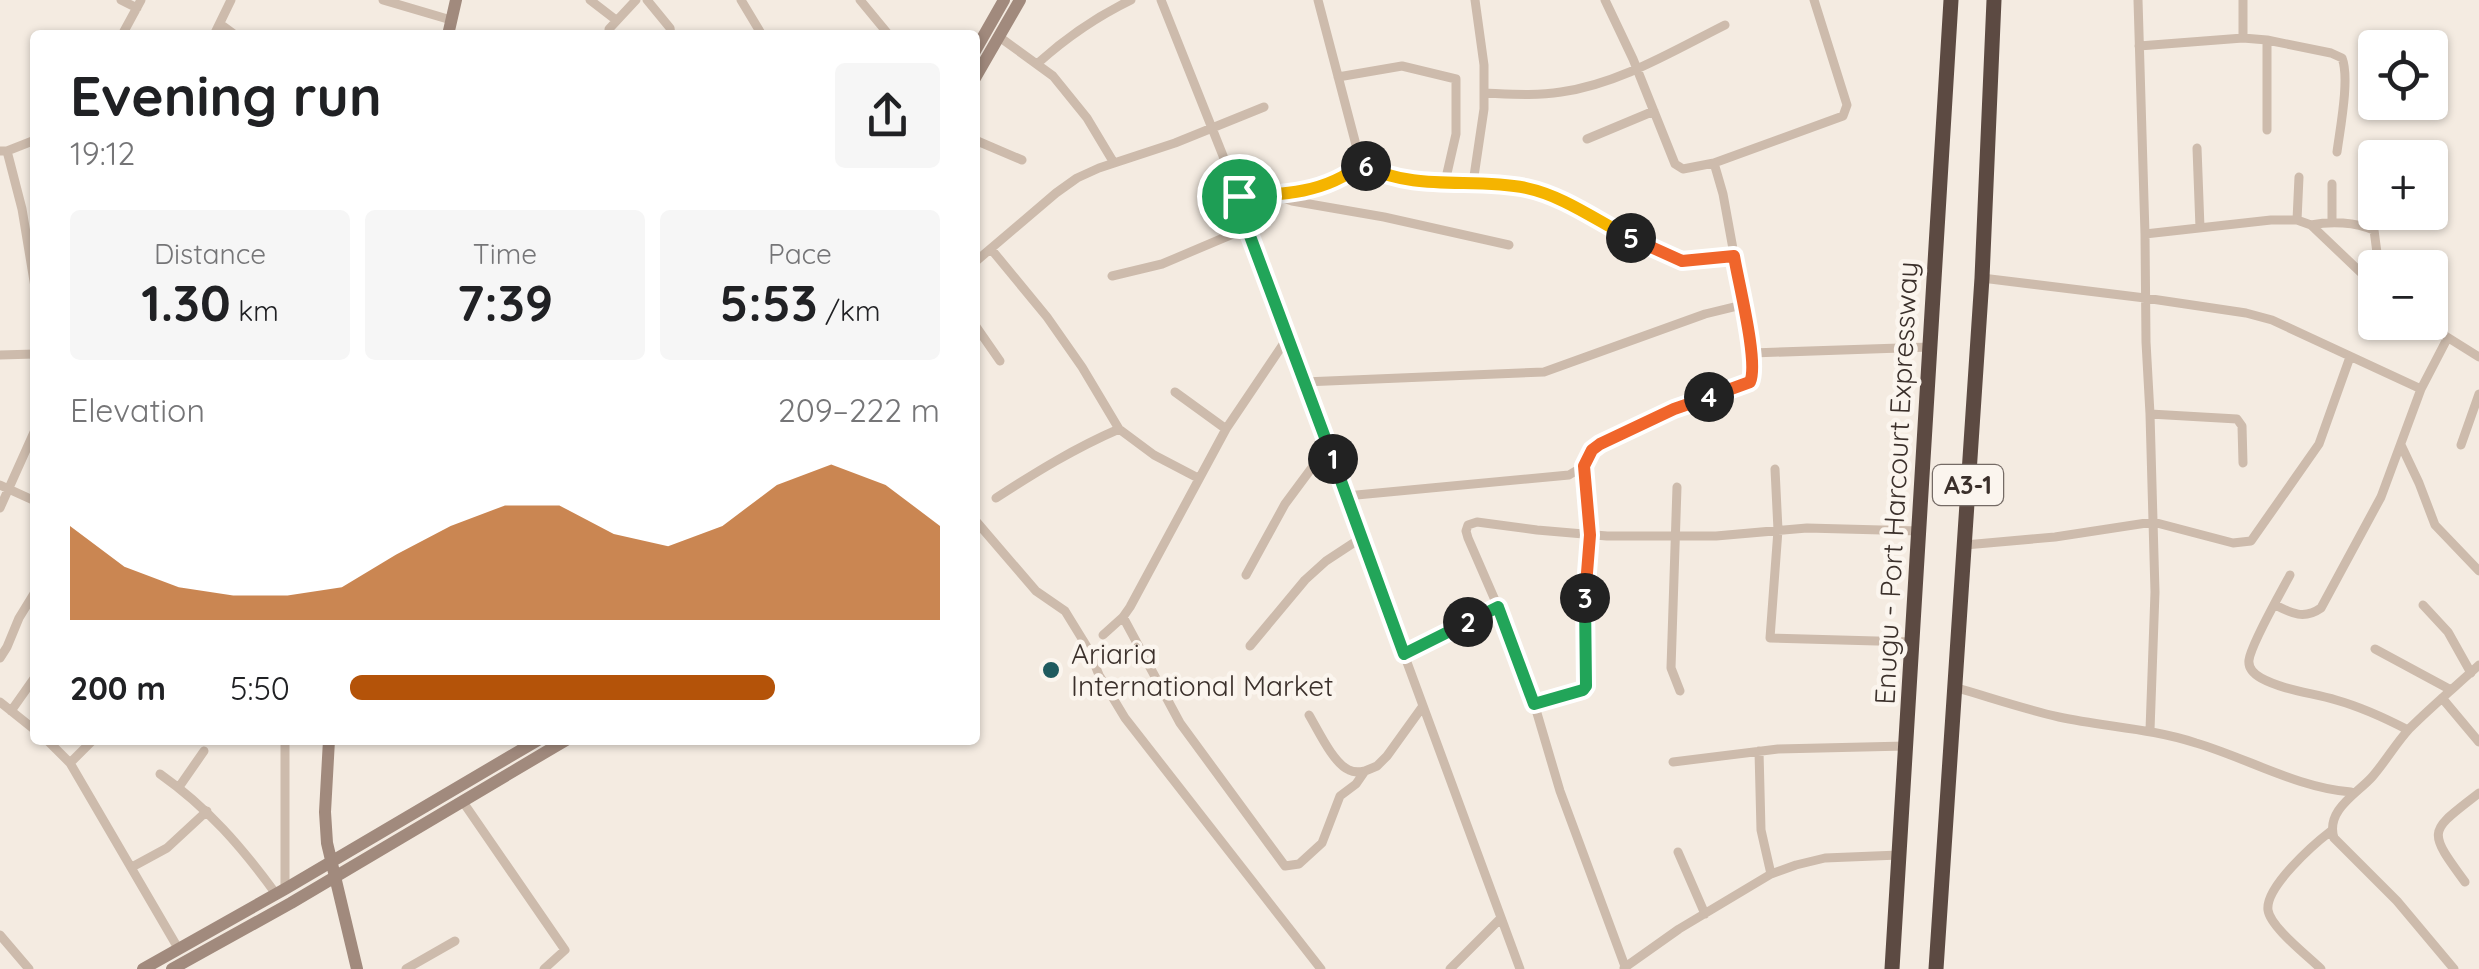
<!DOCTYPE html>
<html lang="en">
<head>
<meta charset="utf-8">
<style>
	:root { --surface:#fff; --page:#f6f6f6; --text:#202124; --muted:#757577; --accent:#b45309 }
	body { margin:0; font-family:Quicksand,sans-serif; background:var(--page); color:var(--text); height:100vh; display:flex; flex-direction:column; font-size:38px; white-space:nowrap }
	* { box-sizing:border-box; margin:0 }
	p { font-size:32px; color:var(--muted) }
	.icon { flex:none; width:55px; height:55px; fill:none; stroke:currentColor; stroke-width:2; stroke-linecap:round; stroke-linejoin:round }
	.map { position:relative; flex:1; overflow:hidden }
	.panel { position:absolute; left:30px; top:30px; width:950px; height:715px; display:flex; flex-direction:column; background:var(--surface); border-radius:10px; box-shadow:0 2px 8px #0004 }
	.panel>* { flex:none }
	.buttons { position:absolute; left:2358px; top:30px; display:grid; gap:20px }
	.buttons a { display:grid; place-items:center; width:90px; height:90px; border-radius:10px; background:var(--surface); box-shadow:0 2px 8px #0004; font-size:50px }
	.pin { position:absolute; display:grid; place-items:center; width:85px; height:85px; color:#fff; margin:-42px; border:5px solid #fff; border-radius:50%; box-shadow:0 2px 10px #0007 }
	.km { position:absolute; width:50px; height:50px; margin:-25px; border-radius:50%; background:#222; color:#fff; font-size:28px; line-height:50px; text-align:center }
	.round { display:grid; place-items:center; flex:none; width:105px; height:105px; border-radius:10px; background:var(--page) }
	.head { display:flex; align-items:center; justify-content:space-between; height:170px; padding:0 40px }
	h1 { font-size:55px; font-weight:700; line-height:75px }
	.stats { display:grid; grid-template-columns:repeat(3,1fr); gap:15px; height:170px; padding:10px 40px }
	.stats div { display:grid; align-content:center; border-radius:10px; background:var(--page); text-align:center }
	.stats b { font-size:50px; font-weight:700 }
	.stats small { font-size:28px; font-weight:400 }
	.stats p { font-size:28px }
	.chart { height:280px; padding:20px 40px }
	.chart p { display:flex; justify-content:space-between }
	.chart svg { width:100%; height:180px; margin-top:10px; fill:var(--accent); opacity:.7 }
	ul { padding:0 40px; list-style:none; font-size:32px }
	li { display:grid; grid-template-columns:160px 120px 1fr; align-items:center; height:75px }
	li i { height:25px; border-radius:12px; background:var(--accent) }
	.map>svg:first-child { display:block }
</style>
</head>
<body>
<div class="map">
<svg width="2479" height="969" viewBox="0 0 2479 969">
	<rect width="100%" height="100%" fill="#f4ebe1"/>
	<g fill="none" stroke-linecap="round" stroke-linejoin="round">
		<!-- street -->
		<path stroke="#cdbbac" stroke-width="9" d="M121 0 137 8
			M383 0 451 20
			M590 0 616 20
			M647 0 670 28 671 35
			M741 0 762 35
			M860 0 889 35
			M1161 0 1239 196 1247 228 1520 969
			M1318 0 1361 164 1390 176 1417 181 1499 184 1548 194 1619 231 1682 261 1733 256
			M1605 0 1633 59 1675 164 1683 169 1714 163 1843 116 1847 105 1814 0
			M2138 0 2145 234 2146 342 2150 414 2155 592 2150 730
			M220 24 235 35
			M122 35 141 0
			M214 35 231 0
			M609 35V29L636 0
			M998 36 1053 76 1087 118 1114 163
			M2243 38V0
			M2267 40V130
			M2139 46 2243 38 2267 40 2331 53 2342 58C2350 78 2340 129 2337 152
			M1038 63C1067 37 1096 17 1131 0
			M1338 77 1402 66 1456 79V134L1445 182
			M1484 93C1510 94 1536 96 1561 92 1619 84 1673 51 1725 25
			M1587 139 1654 111
			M975 140 1022 160
			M2197 148 2200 228
			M0 151H7L35 140
			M7 151 22 209 35 287
			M1473 183 1484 109V65L1475 0
			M2332 184V222
			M1274 195 1292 201 1384 217 1509 245
			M1239 196C1282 194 1327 193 1361 164
			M2297 220 2299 177
			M2311 225C2331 221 2355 222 2374 230L2379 268
			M2145 234 2271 220H2297L2311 225 2375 286
			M991 249 1047 317 1082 367 1119 429 1154 455 1198 478
			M975 262 1056 193 1077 178 1099 168 1175 143 1264 107
			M1112 276 1162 264 1247 228
			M1982 278 2145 298 2246 313 2272 320 2421 389
			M2423 322 2479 357
			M975 325 1000 361
			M1752 353 1930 347
			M0 355 35 354
			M1304 382 1544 372 1705 314 1742 305
			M1175 392 1226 429
			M2150 414 2237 419 2242 426 2243 463
			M2401 445 2419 483 2435 525 2479 571
			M2461 445 2479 394
			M1775 469 1778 530 1770 638 1912 642
			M0 485 35 501
			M1677 487 1671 668 1680 691
			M1346 496 1569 475 1584 466
			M996 498C1036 472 1075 448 1119 429
			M0 508 35 430
			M975 520 1036 591 1065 611 1089 650 1099 675 1125 718 1321 969
			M1965 545 2055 537 2153 522 2233 543 2251 541 2319 444 2350 357
			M1246 575 1285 504 1328 446
			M2290 575C2281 592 2251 644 2249 660 2248 668 2254 674 2261 678 2283 690 2312 693 2336 700 2361 707 2385 718 2408 730
			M2275 605C2291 613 2304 620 2321 608L2381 497 2421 389 2447 339
			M2423 605 2448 632 2471 673
			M1123 617 1180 723 1285 866 1299 864 1322 843 1340 796 1356 784 1365 771 1377 766 1387 756 1423 706
			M1103 635 1123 617 1130 607 1226 429 1288 337
			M1250 646 1305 580 1326 561 1361 538
			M2375 649 2451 690
			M1404 655 1498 607
			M0 658 7 647 19 618 35 592
			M1954 687C1989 697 2024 709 2059 717 2105 727 2150 728 2196 743 2247 758 2298 788 2351 792
			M2442 698 2479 742
			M0 702 35 730
			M1534 703 1583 690 1586 686 1585 600 1590 535 1584 466 1592 451 1610 438 1674 409 1750 382 1753 376 1752 353 1723 194 1714 163
			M11 711 35 677
			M1309 715C1318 730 1333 763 1349 770 1355 773 1359 772 1365 771
			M47 740 70 763 178 948
			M1759 751 1761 830 1771 874
			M1673 762 1778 749 1906 746
			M70 763 93 740
			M160 774C208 808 241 846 276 894
			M179 787 204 751
			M463 802 565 950 544 969
			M1678 852 1705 914
			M132 867 167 848 207 811
			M2465 882C2426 829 2429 832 2479 793
			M285 889V740
			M0 935 29 969
			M1624 968 1679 929 1771 874 1796 865 1825 858 1899 855
			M406 969 455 941
			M1450 969 1501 918
			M1626 969 1560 791 1534 703 1498 607 1468 538 1466 531 1468 525 1477 522 1537 530 1607 536H1716L1807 528 1919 531
			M2321 969C2309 957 2270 927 2268 910 2265 887 2314 844 2331 831
			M2454 969 2397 901 2334 838C2325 810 2358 793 2372 777 2386 761 2396 743 2410 728 2432 706 2456 686 2479 665"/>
		<!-- secondary -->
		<path stroke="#a18a7d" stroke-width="12" d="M448 35 456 0
			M975 51 1004 0
			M975 78 1020 0
			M329 740 325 812 327 843 357 969
			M143 969 285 889 538 740
			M172 969 291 903 566 740"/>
		<!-- highway -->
		<path stroke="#5c4a42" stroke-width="15" d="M1892 969 1951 0
			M1936 969 1982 278 1994 0"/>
	</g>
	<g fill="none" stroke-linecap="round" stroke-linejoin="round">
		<defs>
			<path id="split-1" d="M1239 196 1247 228 1333 459"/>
			<path id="split-2" d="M1333 459 1404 654 1468 622"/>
			<path id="split-3" d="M1468 622 1498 607 1534 704 1583 690 1586 686 1585 598"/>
			<path id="split-4" d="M1585 598 1590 535 1584 466 1592 450 1600 444 1674 409 1709 397"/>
			<path id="split-5" d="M1631 238 1682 261 1734 256C1738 281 1759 363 1750 382L1709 397"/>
			<path id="split-6" d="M1366 166C1415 192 1474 177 1526 188 1564 196 1597 221 1631 238"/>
			<path id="split-7" d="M1239 196C1282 195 1327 193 1361 164L1366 166"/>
		</defs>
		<!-- split-1 casing -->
		<use href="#split-1" stroke="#fff" stroke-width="20"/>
		<!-- split-2 casing -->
		<use href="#split-2" stroke="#fff" stroke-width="20"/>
		<!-- split-3 casing -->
		<use href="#split-3" stroke="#fff" stroke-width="20"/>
		<!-- split-4 casing -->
		<use href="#split-4" stroke="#fff" stroke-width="20"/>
		<!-- split-5 casing -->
		<use href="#split-5" stroke="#fff" stroke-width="20"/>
		<!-- split-6 casing -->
		<use href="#split-6" stroke="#fff" stroke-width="20"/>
		<!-- split-7 casing -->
		<use href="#split-7" stroke="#fff" stroke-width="20"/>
		<!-- split-1 -->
		<use href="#split-1" stroke="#22a559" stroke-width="12"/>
		<!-- split-2 -->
		<use href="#split-2" stroke="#22a559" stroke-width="12"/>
		<!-- split-3 -->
		<use href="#split-3" stroke="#22a559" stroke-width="12"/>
		<!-- split-4 -->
		<use href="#split-4" stroke="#f0652b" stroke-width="12"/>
		<!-- split-5 -->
		<use href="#split-5" stroke="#f0652b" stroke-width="12"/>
		<!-- split-6 -->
		<use href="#split-6" stroke="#f5b400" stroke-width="12"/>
		<!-- split-7 -->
		<use href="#split-7" stroke="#f5b400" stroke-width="12"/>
	</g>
	<!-- markers -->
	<circle fill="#1f5a5e" stroke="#fbf5ee" stroke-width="4" cx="1051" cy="670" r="10"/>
	<g text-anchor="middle" stroke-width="9" stroke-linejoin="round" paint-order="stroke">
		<!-- shield labels -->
		<rect fill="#fbf5ee" stroke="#756b66" stroke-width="2.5" x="1933" y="465" width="70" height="40" rx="8"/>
		<g font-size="25" font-weight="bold" fill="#3b302b">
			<text x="1968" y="494">A3-1</text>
		</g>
		<!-- street labels -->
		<g font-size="28" fill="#3b302b" stroke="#fbf5ee">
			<text transform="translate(1896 483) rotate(-87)" y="10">Enugu - Port Harcourt Expressway</text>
		</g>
		<!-- poi labels -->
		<g font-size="28" fill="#3b302b" stroke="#fbf5ee" text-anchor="start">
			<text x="1071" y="664">Ariaria<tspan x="1071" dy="32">International Market</tspan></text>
		</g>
	</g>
</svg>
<div class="buttons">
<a><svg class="icon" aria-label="locate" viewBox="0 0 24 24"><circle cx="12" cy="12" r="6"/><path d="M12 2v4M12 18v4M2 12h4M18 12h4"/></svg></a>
<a>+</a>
<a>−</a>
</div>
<div class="pin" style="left:1239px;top:196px;background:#1e9e55"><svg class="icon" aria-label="arrive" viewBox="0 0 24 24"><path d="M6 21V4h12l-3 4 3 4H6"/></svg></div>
<b class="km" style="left:1333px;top:459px">1</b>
<b class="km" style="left:1468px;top:622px">2</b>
<b class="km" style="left:1585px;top:598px">3</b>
<b class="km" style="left:1709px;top:397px">4</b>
<b class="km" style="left:1631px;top:238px">5</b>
<b class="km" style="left:1366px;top:166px">6</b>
<section class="panel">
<div class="head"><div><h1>Evening run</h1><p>19:12</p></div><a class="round"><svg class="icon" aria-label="share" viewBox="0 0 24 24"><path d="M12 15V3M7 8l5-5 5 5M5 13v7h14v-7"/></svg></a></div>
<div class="stats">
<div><p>Distance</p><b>1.30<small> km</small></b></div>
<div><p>Time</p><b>7:39</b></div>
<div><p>Pace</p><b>5:53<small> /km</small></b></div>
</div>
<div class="chart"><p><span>Elevation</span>209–222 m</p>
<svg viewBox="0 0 160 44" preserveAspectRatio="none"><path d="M0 44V21L10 31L20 36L30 38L40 38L50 36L60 28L70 21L80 16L90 16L100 23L110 26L120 21L130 11L140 6L150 11L160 21V44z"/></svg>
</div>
<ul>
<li><b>200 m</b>5:50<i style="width:72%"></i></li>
</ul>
</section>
</div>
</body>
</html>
